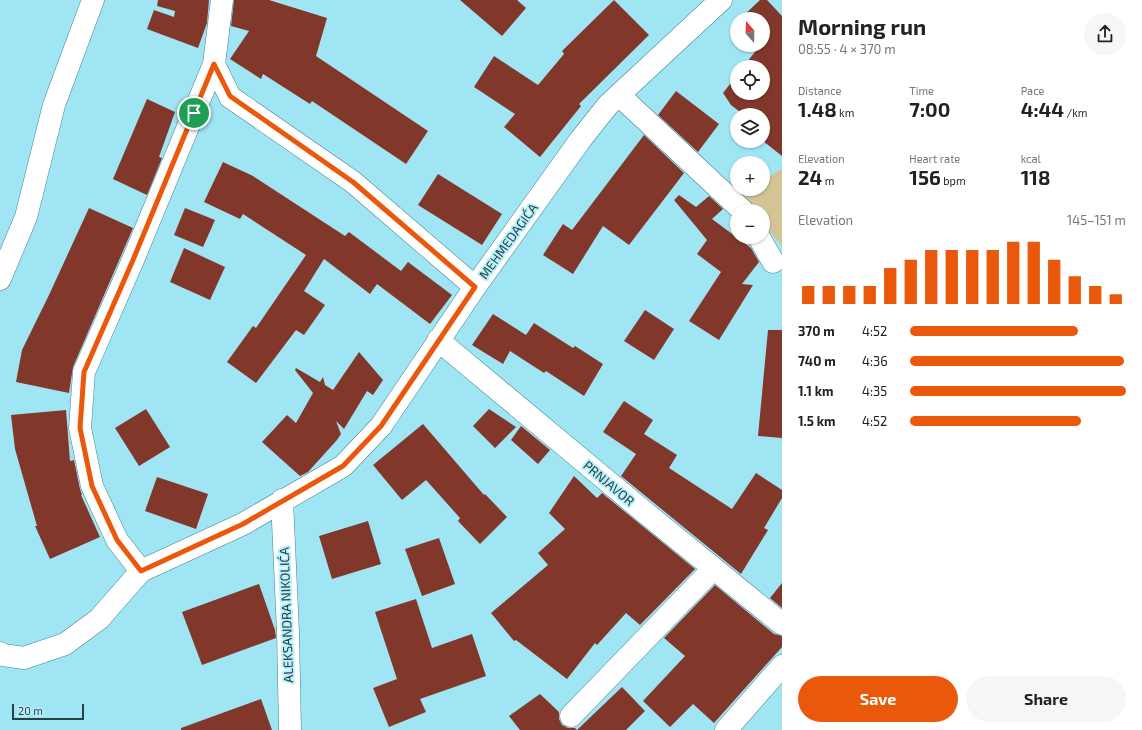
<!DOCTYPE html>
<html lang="en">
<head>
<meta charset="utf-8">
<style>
	:root { --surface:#fff; --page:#f6f6f6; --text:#222; --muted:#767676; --accent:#ea580c }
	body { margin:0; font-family:"Exo 2",sans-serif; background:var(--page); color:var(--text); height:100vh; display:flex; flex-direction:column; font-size:15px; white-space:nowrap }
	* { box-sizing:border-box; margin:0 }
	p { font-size:13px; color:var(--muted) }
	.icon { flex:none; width:22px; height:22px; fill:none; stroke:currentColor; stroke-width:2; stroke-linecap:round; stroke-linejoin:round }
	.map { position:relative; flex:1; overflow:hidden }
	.sheet { display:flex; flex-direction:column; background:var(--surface); width:360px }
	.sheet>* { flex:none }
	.needle { width:26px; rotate:340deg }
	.buttons { position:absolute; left:730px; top:12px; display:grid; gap:8px }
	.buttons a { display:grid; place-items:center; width:40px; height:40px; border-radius:50%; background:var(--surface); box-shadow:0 1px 3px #0004; font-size:20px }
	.scale { position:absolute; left:12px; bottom:10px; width:72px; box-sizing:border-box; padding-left:4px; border:2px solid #264248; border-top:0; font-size:11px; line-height:14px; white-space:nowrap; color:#264248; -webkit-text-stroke:3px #b9f0fb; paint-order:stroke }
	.pin { position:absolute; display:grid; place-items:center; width:34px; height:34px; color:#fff; margin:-17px; border:2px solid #fff; border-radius:50%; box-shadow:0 1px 4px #0007 }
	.round { display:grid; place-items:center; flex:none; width:42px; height:42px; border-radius:21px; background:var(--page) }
	.headline { display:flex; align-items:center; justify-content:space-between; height:68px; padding:0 16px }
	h1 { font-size:22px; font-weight:700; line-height:30px }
	.figures { display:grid; grid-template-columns:repeat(3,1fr); gap:6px; height:68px; padding:4px 16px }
	.figures div { display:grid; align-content:center }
	.figures b { font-size:20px; font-weight:700 }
	.figures small { font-size:11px; font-weight:400 }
	.figures p { font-size:11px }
	.chart { height:112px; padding:8px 16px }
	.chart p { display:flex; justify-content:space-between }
	.chart svg { width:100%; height:72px; margin-top:4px; stroke:var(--accent); stroke-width:6 }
	.cta { display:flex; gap:8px; margin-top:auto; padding:8px 16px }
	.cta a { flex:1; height:46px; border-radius:24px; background:var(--accent); color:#fff; font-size:16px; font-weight:700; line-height:46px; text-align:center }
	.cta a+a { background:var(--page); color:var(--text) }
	ul { padding:0 16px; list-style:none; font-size:13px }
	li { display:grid; grid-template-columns:64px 48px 1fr; align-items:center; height:30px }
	li i { height:10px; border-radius:5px; background:var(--accent) }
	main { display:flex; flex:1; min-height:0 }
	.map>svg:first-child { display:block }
</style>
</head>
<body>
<main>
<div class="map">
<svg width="782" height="730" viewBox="0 0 782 730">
	<rect width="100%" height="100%" fill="#a0e5f3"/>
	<!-- green -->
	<path fill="#d3c395" d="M782 169V246L763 223V211H753L739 194 748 189H763V180Z"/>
	<!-- building -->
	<path fill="#82372b" d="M158 0H209L207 23 198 48 147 29 154 10 174 17 175 11 157 6Z
		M234 0H269L327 18 316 56 428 131 406 164 312 101 310 104 263 74 261 79 230 59 249 31 231 26Z
		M460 0H517L526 8 502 36Z
		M614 0 649 35 579 104 581 106 540 157 504 127 515 114 474 87 494 56 538 85 564 54 562 51Z
		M760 0H767L782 16V156L763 141V115H744L731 105 723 93 737 75V93H763V67H743L758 48 754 45H763V19H740Z
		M676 91 719 124 698 152 658 115Z
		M147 99 175 112 159 157 162 158 147 195 113 179Z
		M644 135 684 173 629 245 603 226 573 274 543 255 563 224 572 230Z
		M223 162 253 176 345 236 349 232 401 271 408 262 452 295 430 324 377 284 370 294 324 259 304 291 325 305 304 335 296 330 256 383 227 362 253 326 256 328 306 255 243 214 240 219 204 202Z
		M438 174 502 214 482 245 418 205Z
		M679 195 696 207 709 196 723 209 712 219 751 248 759 262 742 284 753 285 719 340 689 321 721 272 697 254 707 240 674 200Z
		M89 208 133 228 73 367 69 393 16 382 22 350 49 295Z
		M185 208 215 220 203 247 174 235Z
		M184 248 225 267 210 300 170 282Z
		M645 310 674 329 654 360 624 341Z
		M493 314 526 335 534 323 573 348 575 346 603 364 584 396 546 371 544 373 510 351 503 364 472 345Z
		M768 330H782V438L758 436Z
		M359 352 383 380 373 395 367 391 344 429 336 421 341 434 337 440 308 472 300 476 262 442 287 415 296 423 313 393 295 370 296 368 320 382 323 377 325 385 333 390Z
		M624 401 653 420 644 434 677 455 669 468 732 509 756 473 782 490V498L764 528 768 530 741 574 621 476 636 454 603 432Z
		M146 409 170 447 139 466 115 428Z
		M489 409 516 427 495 448 473 426Z
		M66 410 70 461 74 460 80 489 82 495H81L100 537 50 559 35 526H37L15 449 11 415Z
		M423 424 484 495 485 494 507 517 480 544 458 521 460 518 426 480 402 500 373 465Z
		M521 426 550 450 538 464 511 440Z
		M574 476 597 498 602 493 695 569 640 625 626 613 597 645 595 643 567 679 516 640 514 641 491 613 548 565 538 553 565 529 549 513Z
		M157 477 208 494 196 529 145 511Z
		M368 521 381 564 332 579 319 536Z
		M439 538 455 584 422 596 405 549Z
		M782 583V608L770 598Z
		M259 584 275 630 276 638 202 665 182 612Z
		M715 585 774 634 782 636V647L714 723 693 704 670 727 643 701 685 656 664 638Z
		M416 599 432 648 472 634 486 676 420 699 426 712 389 727 373 688 397 679 375 612Z
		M622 687 645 711 626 730H577Z
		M540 694 559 712V719L562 725 568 728H575L577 730H520L509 716Z
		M261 699 272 730H181V728Z"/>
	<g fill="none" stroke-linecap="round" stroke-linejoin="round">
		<defs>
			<path id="minor" d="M222 0 214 64 230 97 353 182 475 287
				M214 64 133 260 84 372 80 428 92 486 117 540 141 571 243 524 343 466 381 426 475 287 581 139 608 105 721 0
				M619 95 743 211
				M759 237 773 262
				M0 279 26 217 54 105 93 0
				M438 340 642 510 782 624
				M282 500 288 632 290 730
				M0 653 3 655 24 658 65 644 99 619 141 571
				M571 716 713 569
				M726 730 782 666"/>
		</defs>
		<!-- minor casing -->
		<use href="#minor" stroke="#3f8490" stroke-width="23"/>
		<!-- minor -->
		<use href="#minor" stroke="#fff" stroke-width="22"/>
	</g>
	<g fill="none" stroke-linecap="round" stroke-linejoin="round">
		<defs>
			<path id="route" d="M214 64 230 96 353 182 475 287 381 426 343 466 243 524 141 571 117 540 92 486 80 428 84 372 133 260Z"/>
		</defs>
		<!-- route casing -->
		<use href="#route" stroke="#fff" stroke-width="8"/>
		<!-- route -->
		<use href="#route" stroke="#ea580c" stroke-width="5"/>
	</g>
	<g text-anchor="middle" stroke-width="4" stroke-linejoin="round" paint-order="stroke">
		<!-- street labels -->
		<g font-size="13" fill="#264248" stroke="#b9f0fb">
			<text transform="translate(508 241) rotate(-54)" y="5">MEHMEDAGIĆA</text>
			<text transform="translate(609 483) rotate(40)" y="5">PRNJAVOR</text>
			<text transform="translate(286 615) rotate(-92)" y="5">ALEKSANDRA NIKOLIĆA</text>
		</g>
	</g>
</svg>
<div class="buttons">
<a><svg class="needle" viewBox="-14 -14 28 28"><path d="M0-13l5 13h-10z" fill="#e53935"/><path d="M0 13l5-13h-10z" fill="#767676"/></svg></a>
<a><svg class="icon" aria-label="locate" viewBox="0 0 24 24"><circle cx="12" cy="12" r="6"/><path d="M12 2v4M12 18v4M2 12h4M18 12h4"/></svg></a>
<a><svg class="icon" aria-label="layers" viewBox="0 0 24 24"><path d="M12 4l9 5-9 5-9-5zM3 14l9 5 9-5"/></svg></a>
<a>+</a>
<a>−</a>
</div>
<div class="scale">20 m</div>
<div class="pin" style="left:194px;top:113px;background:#1e9e55"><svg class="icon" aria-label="arrive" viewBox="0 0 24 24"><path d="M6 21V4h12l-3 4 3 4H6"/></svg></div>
</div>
<section class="sheet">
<div class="headline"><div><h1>Morning run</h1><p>08:55 · 4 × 370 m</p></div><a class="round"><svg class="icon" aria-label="share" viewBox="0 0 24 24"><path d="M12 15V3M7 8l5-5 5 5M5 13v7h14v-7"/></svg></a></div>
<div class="figures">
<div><p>Distance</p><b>1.48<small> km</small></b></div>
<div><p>Time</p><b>7:00</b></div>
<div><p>Pace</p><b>4:44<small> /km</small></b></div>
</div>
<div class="figures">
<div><p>Elevation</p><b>24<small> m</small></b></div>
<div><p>Heart rate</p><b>156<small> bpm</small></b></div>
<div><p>kcal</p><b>118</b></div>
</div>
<div class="chart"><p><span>Elevation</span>145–151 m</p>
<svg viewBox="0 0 160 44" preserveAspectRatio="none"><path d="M5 44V33M15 44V33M25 44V33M35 44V33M45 44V22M55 44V17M65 44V11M75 44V11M85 44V11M95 44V11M105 44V6M115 44V6M125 44V17M135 44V27M145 44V33M155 44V38"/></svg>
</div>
<ul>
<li><b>370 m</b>4:52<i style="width:78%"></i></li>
<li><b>740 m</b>4:36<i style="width:99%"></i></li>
<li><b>1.1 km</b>4:35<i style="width:100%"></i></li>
<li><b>1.5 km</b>4:52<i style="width:79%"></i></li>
</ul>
<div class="cta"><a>Save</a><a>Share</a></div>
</section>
</main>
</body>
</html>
